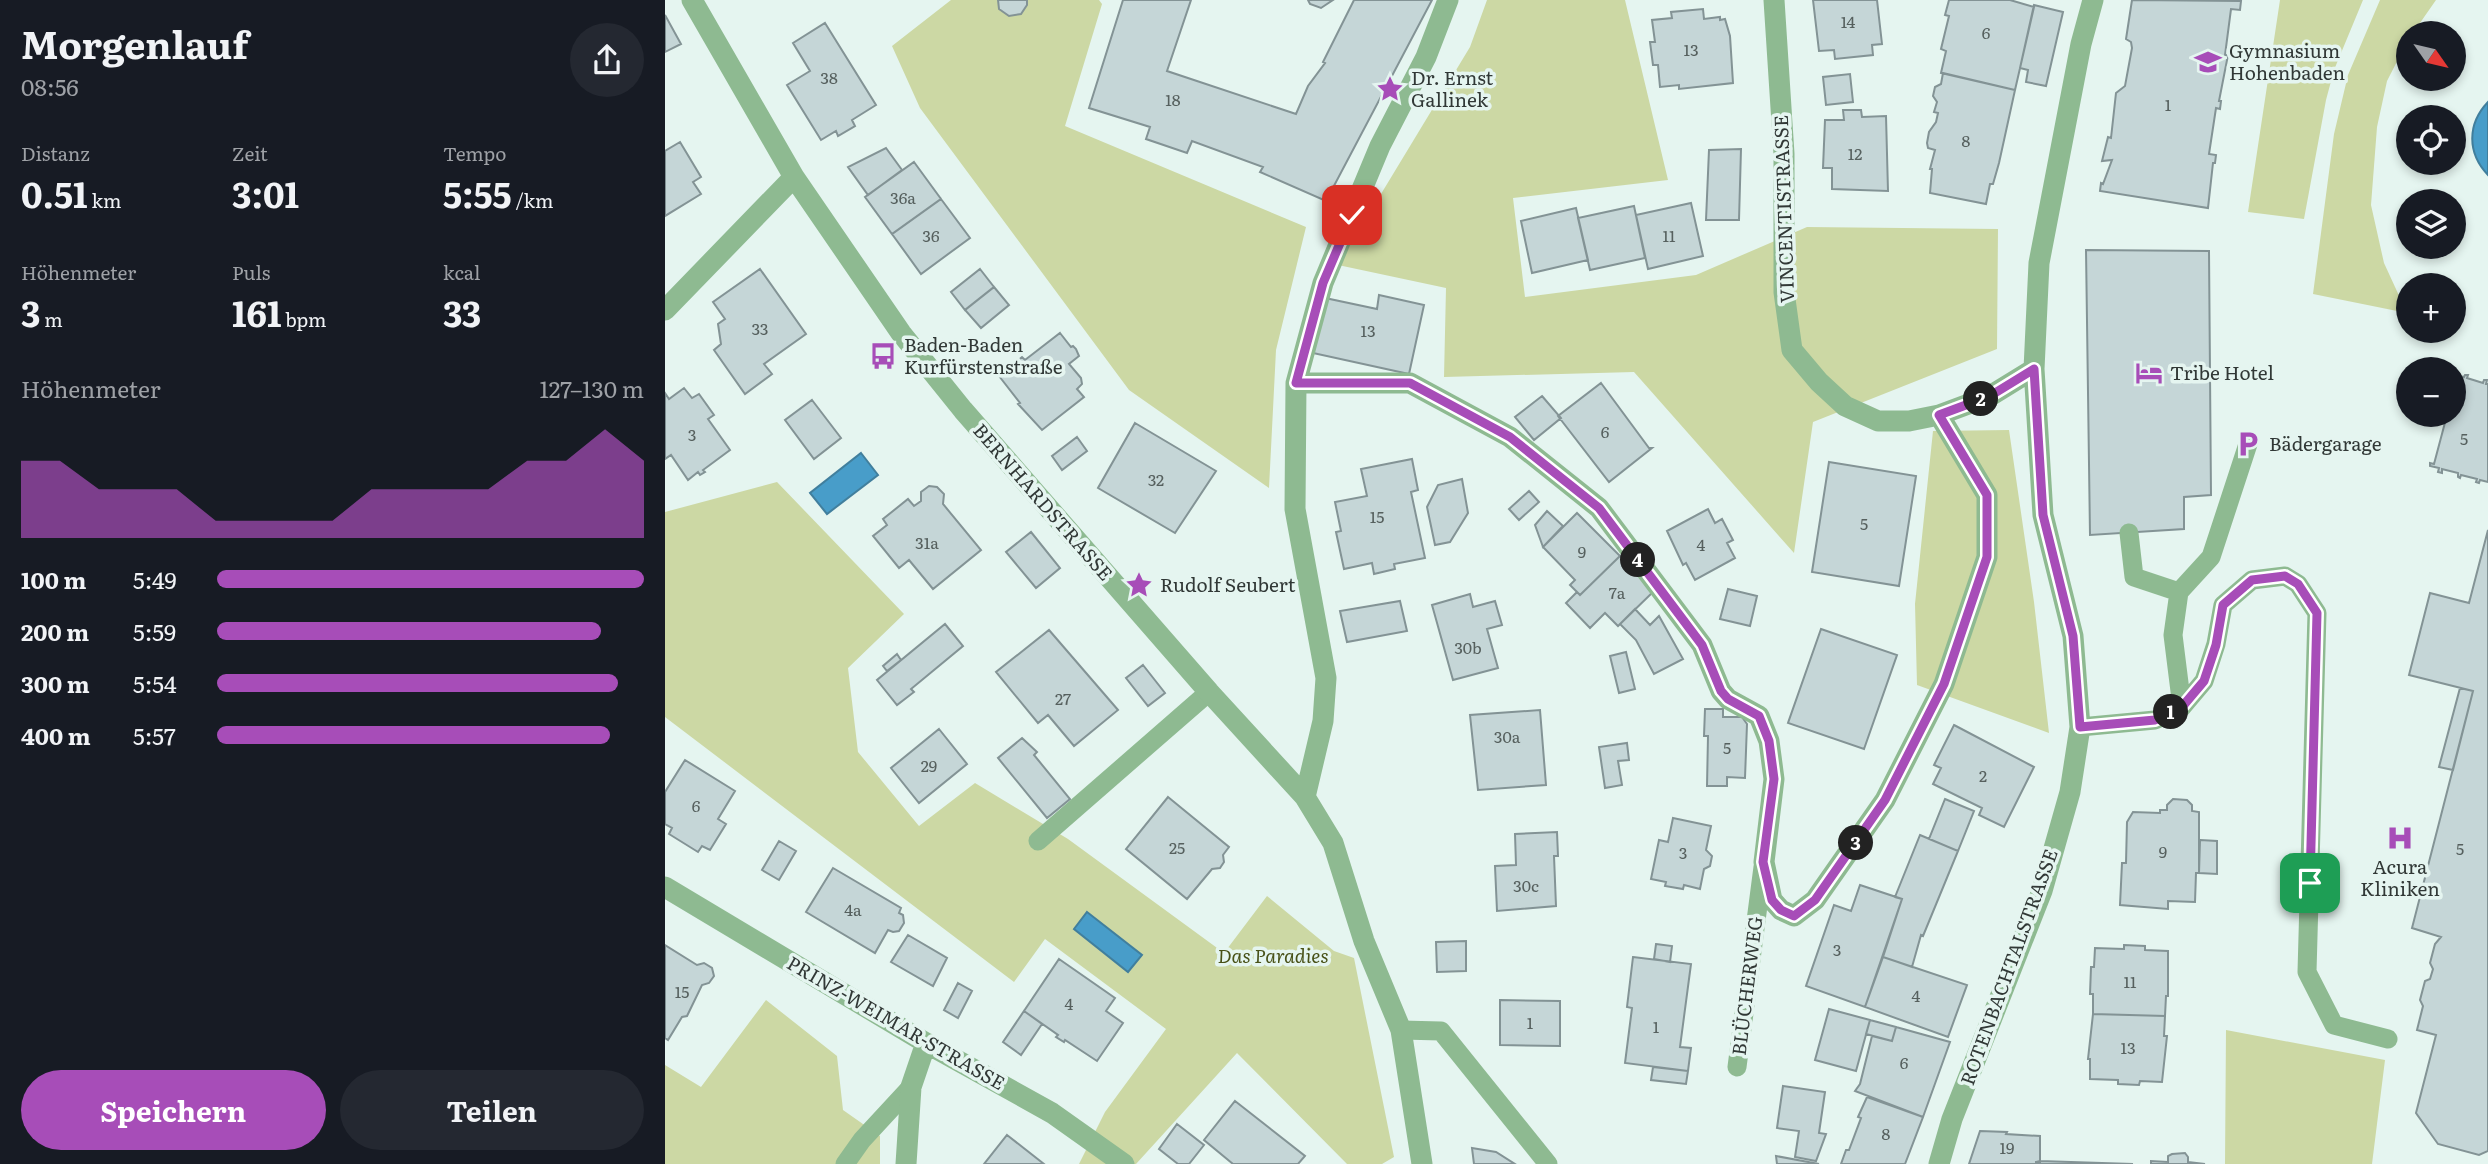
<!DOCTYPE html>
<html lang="de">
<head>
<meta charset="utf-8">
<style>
	:root { --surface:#171b24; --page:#242831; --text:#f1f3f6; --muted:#9ea1a6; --accent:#a74db8 }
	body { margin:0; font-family:Literata,serif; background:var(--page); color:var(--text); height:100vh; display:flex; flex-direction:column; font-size:26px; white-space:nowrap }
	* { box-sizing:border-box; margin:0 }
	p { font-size:23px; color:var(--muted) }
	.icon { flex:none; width:38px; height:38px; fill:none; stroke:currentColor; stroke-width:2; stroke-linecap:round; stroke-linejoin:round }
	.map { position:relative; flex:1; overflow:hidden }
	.panel { display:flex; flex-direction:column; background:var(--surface); width:665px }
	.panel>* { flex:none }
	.needle { width:46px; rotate:124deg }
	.tools { position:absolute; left:1731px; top:21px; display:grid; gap:14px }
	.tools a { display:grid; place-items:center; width:70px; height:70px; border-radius:50%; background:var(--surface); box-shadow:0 4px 10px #0003; font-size:35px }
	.pin { position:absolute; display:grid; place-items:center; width:60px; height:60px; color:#fff; margin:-30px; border-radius:14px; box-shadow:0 4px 10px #0006 }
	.km { position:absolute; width:35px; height:35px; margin:-18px; border-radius:50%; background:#222; color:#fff; font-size:19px; line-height:35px; text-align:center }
	.round { display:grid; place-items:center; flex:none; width:74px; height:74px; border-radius:37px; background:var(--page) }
	.head { display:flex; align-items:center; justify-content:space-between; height:119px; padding:0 21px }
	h1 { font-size:38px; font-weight:700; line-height:52px }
	.figures { display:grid; grid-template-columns:repeat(3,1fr); gap:10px; height:119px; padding:7px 21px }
	.figures div { display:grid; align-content:center }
	.figures b { font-size:35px; font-weight:700 }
	.figures small { font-size:19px; font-weight:400 }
	.figures p { font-size:19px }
	.chart { height:196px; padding:14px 21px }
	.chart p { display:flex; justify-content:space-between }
	.chart svg { width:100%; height:126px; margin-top:7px; fill:var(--accent); opacity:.7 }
	.action { display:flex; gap:14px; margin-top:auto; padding:14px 21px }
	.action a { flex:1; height:80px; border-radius:42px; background:var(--accent); color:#fff; font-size:28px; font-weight:700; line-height:80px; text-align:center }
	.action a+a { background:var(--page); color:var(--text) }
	ul { padding:0 21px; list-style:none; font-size:23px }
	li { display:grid; grid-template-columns:112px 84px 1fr; align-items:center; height:52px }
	li i { height:18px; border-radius:9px; background:var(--accent) }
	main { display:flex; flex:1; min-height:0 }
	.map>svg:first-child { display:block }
</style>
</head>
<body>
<main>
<section class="panel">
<div class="head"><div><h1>Morgenlauf</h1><p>08:56</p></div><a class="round"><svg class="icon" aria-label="share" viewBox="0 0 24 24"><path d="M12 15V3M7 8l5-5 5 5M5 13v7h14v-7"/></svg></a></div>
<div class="figures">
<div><p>Distanz</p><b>0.51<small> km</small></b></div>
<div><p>Zeit</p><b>3:01</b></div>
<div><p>Tempo</p><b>5:55<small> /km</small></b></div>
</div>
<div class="figures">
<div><p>Höhenmeter</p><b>3<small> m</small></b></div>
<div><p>Puls</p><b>161<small> bpm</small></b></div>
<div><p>kcal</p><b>33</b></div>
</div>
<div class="chart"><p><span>Höhenmeter</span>127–130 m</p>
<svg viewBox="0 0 160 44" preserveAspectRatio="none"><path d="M0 44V17L10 17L20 27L30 27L40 27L50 38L60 38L70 38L80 38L90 27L100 27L110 27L120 27L130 17L140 17L150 6L160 17V44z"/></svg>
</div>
<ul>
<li><b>100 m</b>5:49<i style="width:100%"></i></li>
<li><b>200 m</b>5:59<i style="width:90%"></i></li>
<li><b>300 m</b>5:54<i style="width:94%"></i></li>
<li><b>400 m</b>5:57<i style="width:92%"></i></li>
</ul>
<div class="action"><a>Speichern</a><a>Teilen</a></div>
</section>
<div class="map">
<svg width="1823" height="1164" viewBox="0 0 1823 1164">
	<rect width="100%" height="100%" fill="#e5f5f0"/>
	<!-- green -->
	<path fill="#ccd8a4" d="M286 0H434L437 4 400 126 641 227 611 350 604 488 464 390 255 108 227 46Z
		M822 0H960L1003 180 848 198 860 297 1031 275 1142 227 1333 229 1332 349 1148 422 1129 553 969 372 779 377 781 288 673 265 805 47Z
		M1615 0H1698L1669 70 1661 100 1639 219 1583 212Z
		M1715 0H1771L1748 33H1743V40L1722 81 1712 127 1706 205 1719 263 1742 313 1648 294 1669 134 1683 75Z
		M1344 430 1369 602 1384 733 1252 685 1250 604 1268 431Z
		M112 482 239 614 183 668 193 752 254 826 310 783 403 839 559 953 602 896 669 951 689 958 729 1157 717 1164H682L572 1053 471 1164H414L440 1112 501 1029 380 939 349 982 0 717V512Z
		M101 1000 172 1056 178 1110 215 1136V1164H0V1065L36 1087Z
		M1561 1030 1720 1060 1707 1164H1560Z"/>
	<!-- water -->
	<path fill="#489dc9" stroke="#417f9d" stroke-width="2" d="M1823 102V175C1802 153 1802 124 1823 102Z
		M196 453 213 475 162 514 145 493Z
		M422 912 477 955 463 972 409 929Z"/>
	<!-- building -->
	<path fill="#c5d6d7" stroke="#839395" stroke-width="2" d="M333 0H362V5L356 14 344 16 334 9Z
		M458 0H526L502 71 631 114 643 86 660 63 658 62 689 0H767L661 201 595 172 598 167 527 141 522 153 481 139 485 127 424 108Z
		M643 0H668L656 8 645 4Z
		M1148 0H1212L1217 44 1207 45 1208 55 1170 59 1169 50 1154 51Z
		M1284 0H1345L1369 7 1350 90 1276 73 1281 51 1276 49 1284 16 1280 15Z
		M1467 0 1576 1 1575 10 1566 9 1560 55H1563L1554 101H1556L1555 109 1551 108 1544 154 1551 155 1550 163H1548L1543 208 1435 191 1436 183 1438 184 1447 160 1437 161 1443 137 1446 138 1451 93 1460 86 1467 48 1466 42 1461 39Z
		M1369 5 1398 12 1381 86 1361 82 1363 70 1355 68Z
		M1038 9 1039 19 1055 17V20L1060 19 1065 36 1068 83 1014 89V85L995 87 993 65H988L985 42H990L987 20 1007 18 1006 12Z
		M0 15 16 44 0 52Z
		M160 23 211 105 187 120 190 126 173 136 171 131 156 140 122 85 145 71 128 43Z
		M1278 73 1350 90 1334 163 1328 184H1325L1321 204 1265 193 1267 169H1265L1270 150 1263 148 1262 143 1264 132 1271 122 1273 113 1269 112 1272 102 1268 96 1270 87 1276 84Z
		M1185 74 1188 102 1161 105 1158 77Z
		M1178 110H1196L1197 117 1221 116 1223 191 1167 189V168H1158L1160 120H1179Z
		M15 142 36 177 28 182 36 194 0 216V151Z
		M221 148 237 170 203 195 183 167Z
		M1076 149 1074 220H1041L1044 150Z
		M249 162 276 199 227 234 200 197Z
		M276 199 305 238 256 274 227 234Z
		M1026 203 1038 256 983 269 971 215Z
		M969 206 980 258 925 270 913 218Z
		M911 208 923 260 867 273 856 221Z
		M1421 250 1544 251 1546 495 1519 497V529L1425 535Z
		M95 269 141 334 99 364 107 374 80 394 49 350 56 344 53 324 60 319 48 302Z
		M315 269 329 287 300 310 286 292Z
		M329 287 344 305 316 328 300 310Z
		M714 295 759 305 744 374 648 353 660 298 712 309Z
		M395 333 406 347 408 346 411 349 414 356 404 364 416 378 417 384 412 389 419 397 377 430 353 404 355 403 334 376 357 357 360 360Z
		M1789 375 1799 377 1800 375H1803L1802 378 1818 383 1819 380H1822L1821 384H1823V482L1815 480 1814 483 1811 482 1812 479 1796 475 1795 478 1793 477V473L1777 469V473L1773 472 1774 468 1765 466V463L1769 464 1782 415H1788V390L1792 379 1788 378Z
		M936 383 984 448H987L944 482 893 416Z
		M19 388 27 398 34 394 49 415 43 419 65 450 38 470 40 472 35 475 33 472 23 480 6 455 0 459V393L4 399Z
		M877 396 896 418 869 440 850 417Z
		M147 400 176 438 149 459 120 420Z
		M470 423 551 471 510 533 433 488Z
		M412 437 422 451 397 470 387 456Z
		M747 459 753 490 746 492 760 558 729 564 730 569 709 574 707 563 679 569 671 532 676 531 670 502 702 496 696 469Z
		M1164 462 1251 476 1234 586 1147 572Z
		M797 479 803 513 785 542 770 545 762 507 773 485Z
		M264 486 272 487 279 494 278 504 316 550 268 589 244 560 234 568 208 536 222 525 218 519 243 499 249 506 256 501V492Z
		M864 491 874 502 854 520 844 509Z
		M1043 509 1050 523 1057 519 1068 540 1062 543 1070 558 1030 580 1021 563 1018 565 1002 531Z
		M882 511 898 526 878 547 870 525Z
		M912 513 955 556 915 595 905 585 910 580 878 547Z
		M1823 530V1151L1814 1155 1773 1144 1751 1113 1771 1035 1752 1030 1758 1006 1755 1000 1760 981 1765 979 1768 969 1765 963 1770 944 1776 937 1747 928 1808 691 1744 675 1765 593 1804 603Z
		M366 532 395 568 371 588 341 552Z
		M955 556 989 591 953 626 940 613 925 628 901 603 912 592 915 595Z
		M1063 589 1092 596 1085 626 1055 619Z
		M805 594 808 607 830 601 837 625 822 629 833 668 788 680 767 605Z
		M735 601 742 631 682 642 675 611Z
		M970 609 985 625 994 616 1018 659 989 674 971 640 955 624Z
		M280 624 298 646 246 689 249 692 232 705 212 680Z
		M1156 629 1232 655 1199 749 1123 723Z
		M384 630 453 710 409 746 383 715 373 723 331 672Z
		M961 652 970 689 954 693 945 656Z
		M232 654 236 660 222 671 218 666Z
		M478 665 500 693 483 706 461 678Z
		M1795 688 1808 691 1788 770 1774 767Z
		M1040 709H1058V717H1077L1082 724 1080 778 1062 777V786H1042L1043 736H1039Z
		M875 710 881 785 813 790 805 715Z
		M1289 725 1369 767 1339 827 1314 815 1317 808 1268 784 1276 768 1269 765Z
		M274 729 302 764 254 803 226 768Z
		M357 738 372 752 369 755 405 799 382 818 333 758Z
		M962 743 964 760 953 761 957 785 940 788 934 747Z
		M20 760 70 791 53 819 61 824 45 850 37 846 33 852 4 834 7 828 0 824V792Z
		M503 797 564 847 558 855 559 862 555 868 547 869 522 899 461 849Z
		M1280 799 1309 811 1293 851 1264 839Z
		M1508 799 1522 800 1527 805V811L1534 812V873H1531L1530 902 1503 901V909L1455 905 1457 863H1461L1462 822 1468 812 1495 813V810H1502V805Z
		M1008 818 1046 826 1041 850 1047 856 1045 866 1039 869 1035 889 1019 885 1018 889 1000 886 1001 882 986 879 994 840 1003 842Z
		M892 832 893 856H889L891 906 832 911 830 866 851 865 850 834Z
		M1255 835 1293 851 1258 936 1256 935 1247 967 1218 957 1237 899 1230 897Z
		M1535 840 1552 841V874L1534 873Z
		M114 841 131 851 114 880 97 870Z
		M168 868 236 908 234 913 238 915 239 923 234 931 228 932 223 930 210 953 141 912Z
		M1195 885 1237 899 1200 1007 1141 986 1169 905 1186 911Z
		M243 935 282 958 268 986 226 962Z
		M801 941V971L772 972 771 942Z
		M991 944 1007 946 1005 962 989 959Z
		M0 945 32 965 39 963 47 968 49 976 44 983 37 985 22 1016 17 1017 3 1040 0 1038Z
		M1459 945 1480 946V950L1503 951V996H1501L1500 1016 1428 1014V994H1425L1426 967H1429L1430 948 1459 949Z
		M968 957 1026 964 1015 1047 1026 1048 1023 1071 960 1063 967 1008 962 1007Z
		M1218 957 1302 985 1283 1037 1200 1007Z
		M394 959 450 998 441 1011 458 1023 432 1061 400 1040 399 1042 391 1037 393 1035 359 1011Z
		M293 983 307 991 293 1018 279 1010Z
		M835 1000 895 1001V1046L835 1045Z
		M1164 1009 1205 1020 1191 1071 1150 1060Z
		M359 1011 377 1024 356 1055 338 1042Z
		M1428 1014 1500 1016 1499 1036H1502L1497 1082 1475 1081 1474 1085 1453 1084V1080L1425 1079V1059H1423Z
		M1205 1020 1231 1027 1227 1041 1201 1034Z
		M1231 1027 1285 1042 1258 1117 1190 1091 1195 1084 1207 1036 1227 1041Z
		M988 1067 1023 1071 1021 1084 986 1080Z
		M1118 1086 1160 1092 1154 1133 1161 1134 1151 1161 1130 1157 1134 1131 1112 1128Z
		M1202 1097 1258 1117 1240 1164H1176L1181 1150H1184L1196 1118 1193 1117Z
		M570 1101 640 1156 633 1164H568L539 1140Z
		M512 1124 539 1145 524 1164H513L494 1149Z
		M1315 1131 1342 1132 1341 1134 1375 1136V1162H1371V1164H1304Z
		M342 1135 379 1164H319Z
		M807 1148 831 1152 850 1164H809Z
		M1520 1153 1523 1157V1162L1540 1164H1486V1161L1503 1162V1156L1507 1154Z
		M1111 1156 1154 1164H1112Z
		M1375 1161 1468 1164H1371V1162Z"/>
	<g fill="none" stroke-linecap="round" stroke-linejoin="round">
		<!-- lane -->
		<path stroke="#8eba91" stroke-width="19" d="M1464 533 1469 577 1514 592
			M1517 707 1508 635 1514 592 1546 557 1583 444
			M1415 727 1490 720 1517 707 1539 681 1551 644 1558 605 1587 580 1620 576 1633 584 1652 613 1642 972 1669 1025 1723 1039
			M373 841 544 692
			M736 1030 776 1031 883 1164
			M1072 1067 1098 867
			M180 1164 197 1140 246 1087"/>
		<!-- street -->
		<path stroke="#8eba91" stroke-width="21" d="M27 0 129 177 236 333 298 410 544 692 640 797 668 843 699 941 736 1030 757 1164
			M1109 0 1119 154V292L1127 350 1154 382 1180 406 1213 421H1244L1274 415 1325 396 1369 369
			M0 310 129 177
			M631 383H745L845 437 934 508 1037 645 1056 691 1063 699 1094 716 1104 741 1109 779 1099 862 1107 900 1116 910 1129 916 1150 900 1220 800 1279 684 1322 557V495L1274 415
			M640 797 658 721 661 678 630 509 631 383 658 283 715 146 761 57 783 0
			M0 887 261 1043 387 1113 459 1164
			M241 1164 246 1087 261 1043
			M1274 1164 1287 1119 1377 891 1405 792 1415 727 1408 636 1378 515 1369 369 1374 263 1416 44 1428 0"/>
	</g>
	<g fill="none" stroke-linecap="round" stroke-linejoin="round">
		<defs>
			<path id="route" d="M687 215 658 283 631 383H745L845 437 934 508 1037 645 1056 691 1063 699 1094 716 1104 741 1109 779 1098 862 1107 900 1116 910 1129 916 1150 900 1220 800 1279 684 1322 557V495L1274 415 1325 396 1369 369 1378 515 1408 636 1415 727 1490 720 1517 707 1539 681 1551 645 1558 605 1587 580 1620 576 1633 584 1652 613 1645 883"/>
		</defs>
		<!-- route casing -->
		<use href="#route" stroke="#fff" stroke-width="14"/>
		<!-- route -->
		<use href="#route" stroke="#a74db8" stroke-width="9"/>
	</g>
	<!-- icons -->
	<defs>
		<symbol id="school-bare" viewBox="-9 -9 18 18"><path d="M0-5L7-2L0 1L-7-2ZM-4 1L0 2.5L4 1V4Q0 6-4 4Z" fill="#a74db8" stroke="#e5f5f0" stroke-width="2.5" paint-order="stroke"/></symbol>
		<symbol id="sight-bare" viewBox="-9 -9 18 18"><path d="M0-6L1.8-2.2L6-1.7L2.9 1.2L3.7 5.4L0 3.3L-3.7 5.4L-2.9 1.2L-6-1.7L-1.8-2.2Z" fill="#a74db8" stroke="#e5f5f0" stroke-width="2.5" paint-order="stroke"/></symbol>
		<symbol id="bus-bare" viewBox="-9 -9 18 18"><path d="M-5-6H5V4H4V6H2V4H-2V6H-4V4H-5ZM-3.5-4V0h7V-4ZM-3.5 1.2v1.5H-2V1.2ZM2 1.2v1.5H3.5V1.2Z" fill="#a74db8" stroke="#e5f5f0" stroke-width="2.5" paint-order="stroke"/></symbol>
		<symbol id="hotel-bare" viewBox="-9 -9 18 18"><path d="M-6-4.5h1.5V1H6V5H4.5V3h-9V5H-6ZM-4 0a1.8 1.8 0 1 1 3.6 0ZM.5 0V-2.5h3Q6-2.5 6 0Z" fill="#a74db8" stroke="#e5f5f0" stroke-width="2.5" paint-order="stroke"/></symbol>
		<symbol id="parking-bare" viewBox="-9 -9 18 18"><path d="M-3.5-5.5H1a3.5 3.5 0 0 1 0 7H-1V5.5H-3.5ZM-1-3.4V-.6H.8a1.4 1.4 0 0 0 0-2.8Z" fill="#a74db8" stroke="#e5f5f0" stroke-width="2.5" paint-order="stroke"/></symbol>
		<symbol id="hospital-bare" viewBox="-9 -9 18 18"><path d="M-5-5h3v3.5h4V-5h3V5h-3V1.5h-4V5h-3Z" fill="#a74db8" stroke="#e5f5f0" stroke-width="2.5" paint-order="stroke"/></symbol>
	</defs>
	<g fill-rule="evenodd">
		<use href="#school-bare" x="1524" y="43" width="38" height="38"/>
		<use href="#sight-bare" x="706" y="70" width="38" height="38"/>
		<use href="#bus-bare" x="199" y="337" width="38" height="38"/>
		<use href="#hotel-bare" x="1465" y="354" width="38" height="38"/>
		<use href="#parking-bare" x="1564" y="425" width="38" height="38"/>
		<use href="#sight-bare" x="455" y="566" width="38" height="38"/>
		<use href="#hospital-bare" x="1716" y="819" width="38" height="38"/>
	</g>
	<g text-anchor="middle" stroke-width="7" stroke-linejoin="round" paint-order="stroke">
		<!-- number labels -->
		<g font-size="16" fill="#56605e">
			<text x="1183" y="28">14</text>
			<text x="1321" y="39">6</text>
			<text x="1026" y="56">13</text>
			<text x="164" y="84">38</text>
			<text x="508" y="106">18</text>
			<text x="1503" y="111">1</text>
			<text x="1301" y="147">8</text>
			<text x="1190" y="160">12</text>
			<text x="238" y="204">36a</text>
			<text x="266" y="242">36</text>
			<text x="1004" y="242">11</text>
			<text x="95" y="335">33</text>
			<text x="703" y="337">13</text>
			<text x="940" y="438">6</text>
			<text x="27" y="441">3</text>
			<text x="1799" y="445">5</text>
			<text x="491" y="486">32</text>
			<text x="712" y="523">15</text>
			<text x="1199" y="530">5</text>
			<text x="262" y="549">31a</text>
			<text x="1036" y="551">4</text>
			<text x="917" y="558">9</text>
			<text x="952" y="599">7a</text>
			<text x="803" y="654">30b</text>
			<text x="398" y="705">27</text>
			<text x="842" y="743">30a</text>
			<text x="1062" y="754">5</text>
			<text x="264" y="772">29</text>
			<text x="1318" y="782">2</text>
			<text x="31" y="812">6</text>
			<text x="512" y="854">25</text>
			<text x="1795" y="855">5</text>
			<text x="1498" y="858">9</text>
			<text x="1018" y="859">3</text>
			<text x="861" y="892">30c</text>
			<text x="188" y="916">4a</text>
			<text x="1172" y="956">3</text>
			<text x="1465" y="988">11</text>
			<text x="17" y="998">15</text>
			<text x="1251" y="1002">4</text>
			<text x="404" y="1010">4</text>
			<text x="865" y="1029">1</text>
			<text x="991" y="1033">1</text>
			<text x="1463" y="1054">13</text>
			<text x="1239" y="1069">6</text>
			<text x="1221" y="1140">8</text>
			<text x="1342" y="1154">19</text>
		</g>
		<!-- poi labels -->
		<g font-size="19" fill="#313836" stroke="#e5f5f0" text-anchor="start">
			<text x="1564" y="58">Gymnasium<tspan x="1564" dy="22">Hohenbaden</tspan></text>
			<text x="746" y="85">Dr. Ernst<tspan x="746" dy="22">Gallinek</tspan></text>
			<text x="239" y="352">Baden-Baden<tspan x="239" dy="22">Kurfürstenstraße</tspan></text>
			<text x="1505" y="380">Tribe Hotel</text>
			<text x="1604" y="451">Bädergarage</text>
			<text x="495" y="592">Rudolf Seubert</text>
			<text x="1735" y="874" text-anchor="middle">Acura<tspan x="1735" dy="22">Kliniken</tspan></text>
		</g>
		<!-- street labels -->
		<g font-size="19" fill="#313836" stroke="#e5f5f0">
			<text transform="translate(1119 209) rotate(-92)" y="7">VINCENTISTRASSE</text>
			<text transform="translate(378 502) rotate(49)" y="7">BERNHARDSTRASSE</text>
			<text transform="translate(1344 967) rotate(-70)" y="7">ROTENBACHTALSTRASSE</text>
			<text transform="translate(1082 986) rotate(-83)" y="7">BLÜCHERWEG</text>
			<text transform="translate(231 1023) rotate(30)" y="7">PRINZ-WEIMAR-STRASSE</text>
		</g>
		<!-- park labels -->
		<g font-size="19" font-style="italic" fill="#485117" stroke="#e5f5f0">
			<text x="608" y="963">Das Paradies</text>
		</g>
	</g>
</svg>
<div class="tools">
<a><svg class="needle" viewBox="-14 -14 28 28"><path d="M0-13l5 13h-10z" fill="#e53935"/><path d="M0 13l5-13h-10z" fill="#9ea1a6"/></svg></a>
<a><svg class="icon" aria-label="locate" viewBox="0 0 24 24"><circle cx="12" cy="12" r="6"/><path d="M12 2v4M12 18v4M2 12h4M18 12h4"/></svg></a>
<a><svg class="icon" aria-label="layers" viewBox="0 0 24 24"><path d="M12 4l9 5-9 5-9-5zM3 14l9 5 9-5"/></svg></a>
<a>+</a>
<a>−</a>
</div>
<div class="pin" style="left:1645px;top:883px;background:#1e9e55"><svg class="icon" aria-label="arrive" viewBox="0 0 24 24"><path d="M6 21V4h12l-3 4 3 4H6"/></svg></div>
<div class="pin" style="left:687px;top:215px;background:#d93025"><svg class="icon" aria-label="check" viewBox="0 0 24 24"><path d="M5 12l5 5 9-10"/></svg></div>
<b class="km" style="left:1506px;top:712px">1</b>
<b class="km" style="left:1316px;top:399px">2</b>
<b class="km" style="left:1191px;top:843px">3</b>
<b class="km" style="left:973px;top:560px">4</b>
</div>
</main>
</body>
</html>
